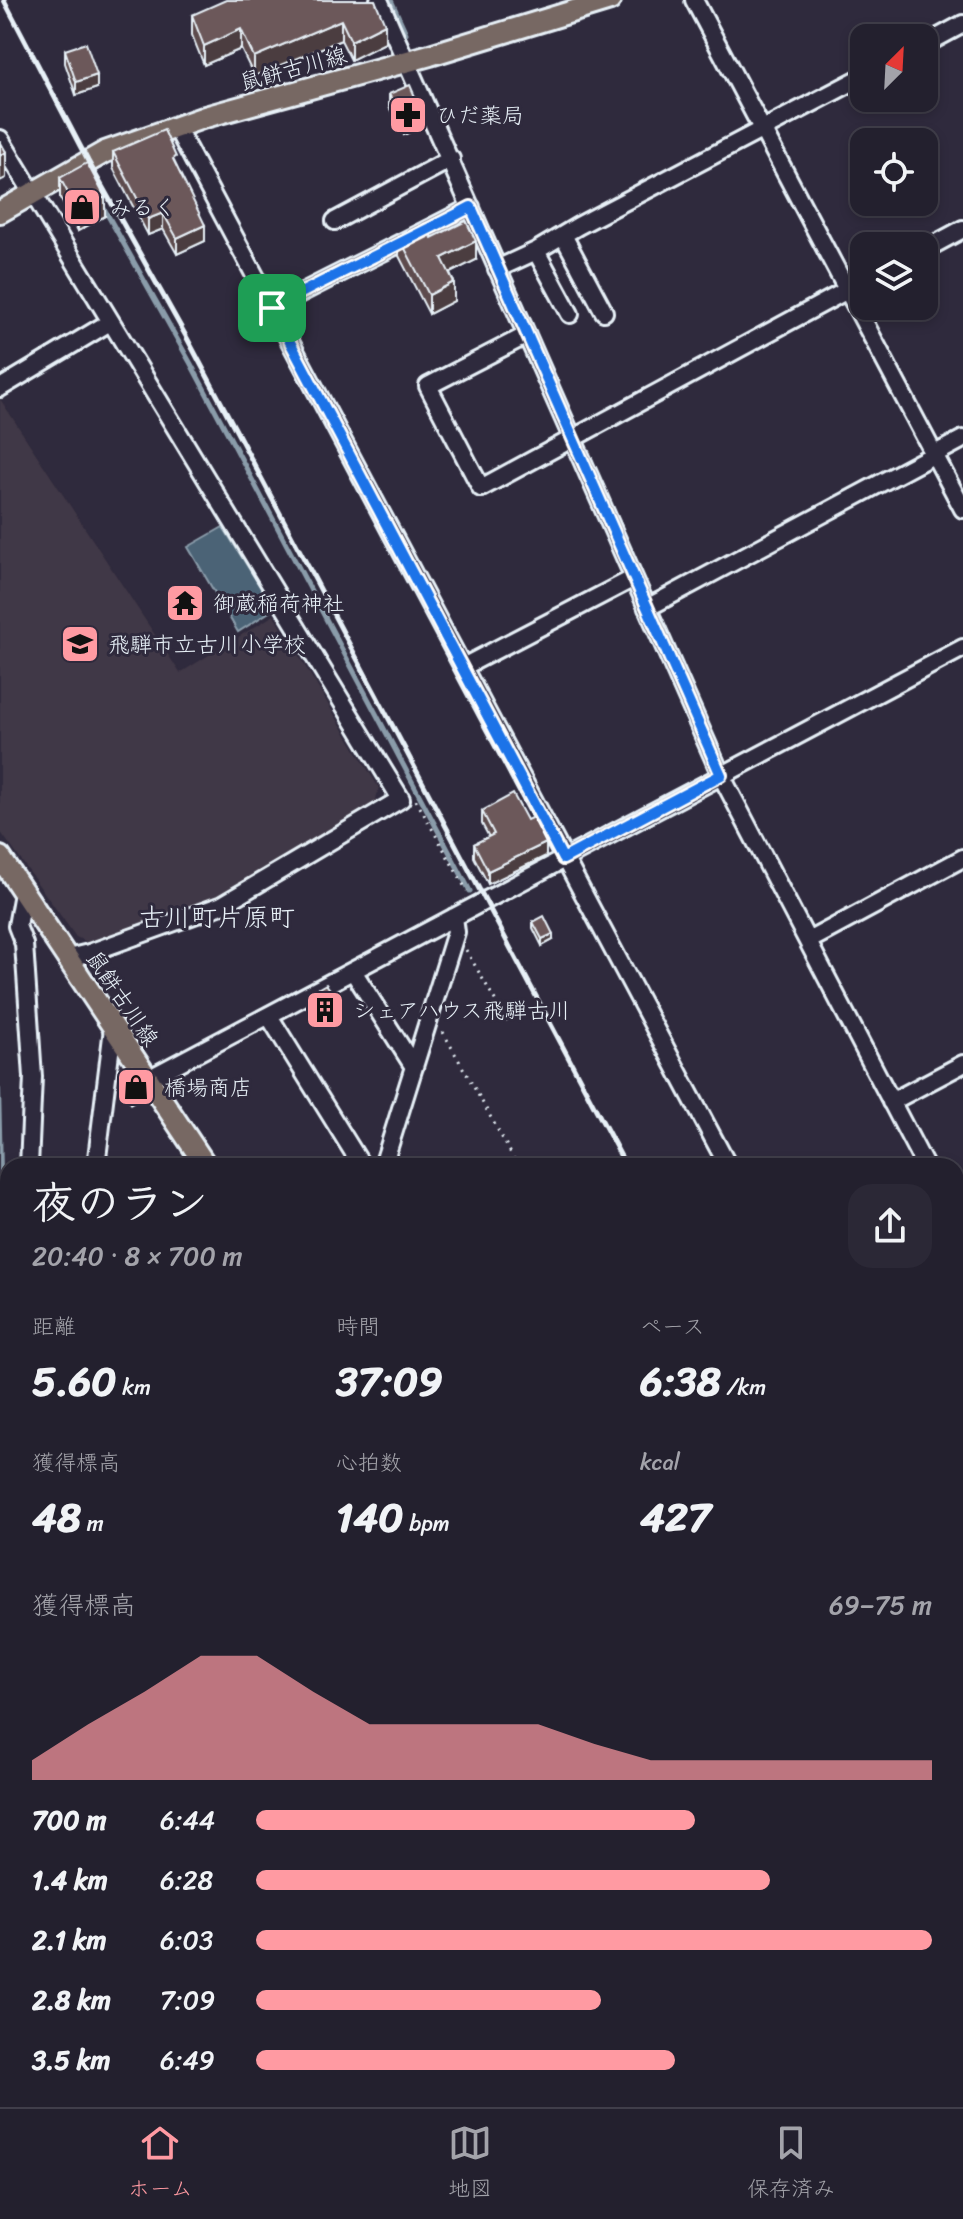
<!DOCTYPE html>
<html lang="ja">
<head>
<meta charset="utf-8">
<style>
	:root { --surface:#23202e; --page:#2b2836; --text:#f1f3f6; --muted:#a3a3aa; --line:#403e4a; --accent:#ff9aa2 }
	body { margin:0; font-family:Sriracha,"Klee One",sans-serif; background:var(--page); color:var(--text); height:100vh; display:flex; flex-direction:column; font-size:30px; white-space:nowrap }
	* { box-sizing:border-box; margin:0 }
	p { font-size:26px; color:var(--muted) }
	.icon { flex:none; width:44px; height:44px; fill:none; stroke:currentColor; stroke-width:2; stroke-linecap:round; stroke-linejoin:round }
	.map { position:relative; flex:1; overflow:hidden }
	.sheet { position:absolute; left:0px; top:1158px; width:964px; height:950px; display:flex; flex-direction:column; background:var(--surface); border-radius:24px 24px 0 0; box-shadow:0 4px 12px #0003,0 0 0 2px var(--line) }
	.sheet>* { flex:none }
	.needle { width:52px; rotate:24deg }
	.fabs { position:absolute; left:850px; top:24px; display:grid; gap:16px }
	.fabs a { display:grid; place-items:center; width:88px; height:88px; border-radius:16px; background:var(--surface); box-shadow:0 4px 12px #0003,0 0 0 2px var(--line); font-size:40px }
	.pin { position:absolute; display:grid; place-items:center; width:68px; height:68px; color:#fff; margin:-34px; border-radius:16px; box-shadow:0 4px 12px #0006 }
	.round { display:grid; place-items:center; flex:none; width:84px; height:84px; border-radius:24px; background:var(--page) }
	.summary { display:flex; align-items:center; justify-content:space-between; height:136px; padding:0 32px }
	h1 { font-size:44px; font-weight:800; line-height:60px }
	.stats { display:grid; grid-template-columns:repeat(3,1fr); gap:12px; height:136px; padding:8px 32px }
	.stats div { display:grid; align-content:center }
	.stats b { font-size:40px; font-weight:800 }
	.stats small { font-size:22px; font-weight:400 }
	.stats p { font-size:22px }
	.chart { height:224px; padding:16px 32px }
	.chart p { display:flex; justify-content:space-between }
	.chart svg { width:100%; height:144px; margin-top:8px; fill:var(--accent); opacity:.7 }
	ul { padding:0 32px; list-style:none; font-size:26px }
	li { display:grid; grid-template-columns:128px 96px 1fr; align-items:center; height:60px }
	li i { height:20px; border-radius:10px; background:var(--accent) }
	.tabs { display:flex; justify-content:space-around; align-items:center; height:112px; border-top:2px solid var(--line); background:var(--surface); font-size:22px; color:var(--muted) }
	.tabs a { display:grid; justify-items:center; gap:4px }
	.tabs .on { color:var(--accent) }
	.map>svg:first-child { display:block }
</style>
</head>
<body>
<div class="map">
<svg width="963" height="2107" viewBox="0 0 963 2107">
	<rect width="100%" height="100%" fill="#2f2a3d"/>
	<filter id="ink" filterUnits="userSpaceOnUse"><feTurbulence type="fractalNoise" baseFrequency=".0125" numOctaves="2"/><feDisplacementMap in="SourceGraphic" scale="16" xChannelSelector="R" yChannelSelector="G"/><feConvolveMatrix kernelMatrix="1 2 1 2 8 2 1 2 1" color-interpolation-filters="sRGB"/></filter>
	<g filter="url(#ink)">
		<!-- built -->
		<path fill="#413846" d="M0 399 180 673 274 615 379 788 374 806 227 896 91 944 76 937 0 831Z"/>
		<!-- water -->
		<path fill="#4c6476" stroke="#8a9caa" stroke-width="2" d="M223 527 274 609 238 632 188 547Z
			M0 1088 3 1210 0 1333Z"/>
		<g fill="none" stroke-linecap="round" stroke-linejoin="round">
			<!-- stream -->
			<path stroke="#8a9caa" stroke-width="5" d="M391 0 406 33
				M102 205 191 364 470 891
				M375 2100 378 2107"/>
			<defs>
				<path id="minor" d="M379 0 721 775 925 1166
					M694 0 963 509
					M924 45 963 24
					M176 127 728 1166
					M0 139 401 799 222 905 89 953 68 958
					M335 221 451 159
					M563 235 604 312
					M924 250 963 229
					M536 251 570 314
					M497 269 536 251 578 226 864 76
					M272 308C338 273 405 242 471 207
					M527 335 428 386 481 488 864 281
					M0 388 110 322
					M647 608 963 439
					M463 667 634 578
					M23 893 17 926 24 944 33 1077 29 1166
					M808 941 963 858
					M353 971 414 1067
					M269 1016 362 1166
					M148 1079 963 648
					M891 1102 963 1064
					M96 1166 113 1028
					M383 1166 456 932 454 917
					M956 1245 963 1272
					M0 1458 8 1454
					M956 1514 963 1511
					M0 1515 8 1476
					M0 1688 8 1689
					M170 2100 172 2107
					M364 2100 367 2107"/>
				<path id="major" d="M0 212 105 152 205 117 430 55 610 0
					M0 857 206 1166
					M883 2100 888 2107"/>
			</defs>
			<!-- minor casing -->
			<use href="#minor" stroke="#e8f1f8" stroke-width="22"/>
			<!-- major casing -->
			<use href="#major" stroke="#e8f1f8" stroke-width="26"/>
			<!-- path -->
			<path stroke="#e8f1f8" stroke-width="3" stroke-dasharray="2 6" stroke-linecap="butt" d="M416 800 467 891
				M466 950 509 1024
				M443 1032 518 1166
				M0 1948 8 1884
				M956 1998 963 1997
				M927 2107 930 2100"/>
			<!-- minor -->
			<use href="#minor" stroke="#2f2a3d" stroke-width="16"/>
			<!-- major -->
			<use href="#major" stroke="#776864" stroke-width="20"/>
			<!-- rail -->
			<path stroke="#e8f1f8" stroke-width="5" d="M4 0 88 161 187 338 626 1166
				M896 2100 897 2107"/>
		</g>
		<!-- wall -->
		<path fill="#5d4c4d" stroke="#e8f1f8" stroke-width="2" d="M375 0 385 43 351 60 341 40 254 76 241 49 204 65 192 35V15Z
			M65 50 97 88 76 95 65 63Z
			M389 94 422 126 404 135 389 107Z
			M113 152 176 166 205 241 177 254 163 229 148 235 113 168Z
			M60 178 105 216 78 231 60 198Z
			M399 237 432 238 476 260 450 273 454 301 429 314 399 256Z
			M482 811 546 856 488 884 474 857V844L489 837 482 824Z
			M533 922 553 940 542 946 533 928Z
			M312 992 340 1016 325 1026 312 1005Z
			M120 1074 143 1095 131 1103 120 1087Z"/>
		<!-- shaded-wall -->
		<path fill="#4c3e3f" stroke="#e8f1f8" stroke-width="2" d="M341 20V40L254 76V57Z
			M385 24V43L351 60V41Z
			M241 29V49L204 65V46Z
			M97 75V88L76 95V82Z
			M422 113V126L404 135V122Z
			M6 152V178L0 181V156Z
			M105 197V216L78 231V212Z
			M163 213V229L148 235V219Z
			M205 225V241L177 254V238Z
			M476 241V260L442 277V258Z
			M454 282V301L429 314V295Z
			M546 843V856L488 884V871Z
			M553 934V940L542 946V939Z
			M340 1003V1016L325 1026V1013Z
			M143 1082V1095L131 1103V1090Z"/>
		<!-- building -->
		<path fill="#6c585a" stroke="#e8f1f8" stroke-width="2" d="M226 0H375L385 24 351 41 341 20 254 57 241 29 204 46 192 15Z
			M86 43 97 75 76 82 65 50Z
			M410 85 422 113 404 122 389 94Z
			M164 130 176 157 173 159 205 225 177 238 163 213 148 219 113 152Z
			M0 141 6 152 0 156Z
			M87 163 105 197 78 212 60 178Z
			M466 221 476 241 442 258 454 282 429 295 399 237 425 224 432 238Z
			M513 794 527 820 533 817 546 843 488 871 474 844 494 834 482 811Z
			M544 916 553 934 542 939 533 922Z
			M326 984 340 1003 325 1013 312 992Z
			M132 1066 143 1082 131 1090 120 1074Z"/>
	</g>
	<g fill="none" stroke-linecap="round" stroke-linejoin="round" filter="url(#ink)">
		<defs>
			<path id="route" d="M471 207 721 775 563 859 272 308C338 273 405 242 471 207Z"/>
		</defs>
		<!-- route casing -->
		<use href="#route" stroke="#fff" stroke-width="16"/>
		<!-- route -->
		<use href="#route" stroke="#1a73e8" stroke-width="10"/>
	</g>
	<!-- icons -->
	<defs>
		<symbol id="pharmacy-square" viewBox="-11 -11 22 22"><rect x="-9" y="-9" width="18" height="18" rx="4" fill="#ff9aa2" stroke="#2f2a3d"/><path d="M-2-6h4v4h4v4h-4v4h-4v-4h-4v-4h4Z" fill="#111"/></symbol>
		<symbol id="shop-square" viewBox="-11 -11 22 22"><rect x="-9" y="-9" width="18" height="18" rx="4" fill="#ff9aa2" stroke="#2f2a3d"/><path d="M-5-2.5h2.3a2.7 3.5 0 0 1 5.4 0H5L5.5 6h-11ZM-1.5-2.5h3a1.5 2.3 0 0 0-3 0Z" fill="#111"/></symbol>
		<symbol id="temple-square" viewBox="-11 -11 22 22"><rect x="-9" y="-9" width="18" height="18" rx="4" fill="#ff9aa2" stroke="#2f2a3d"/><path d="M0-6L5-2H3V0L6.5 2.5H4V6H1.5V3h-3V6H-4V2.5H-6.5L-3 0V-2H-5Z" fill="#111"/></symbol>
		<symbol id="school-square" viewBox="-11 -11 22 22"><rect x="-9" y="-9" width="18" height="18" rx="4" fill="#ff9aa2" stroke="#2f2a3d"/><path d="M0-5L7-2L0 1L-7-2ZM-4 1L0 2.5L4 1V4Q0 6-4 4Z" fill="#111"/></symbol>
		<symbol id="building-square" viewBox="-11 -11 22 22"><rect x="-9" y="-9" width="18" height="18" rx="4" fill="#ff9aa2" stroke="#2f2a3d"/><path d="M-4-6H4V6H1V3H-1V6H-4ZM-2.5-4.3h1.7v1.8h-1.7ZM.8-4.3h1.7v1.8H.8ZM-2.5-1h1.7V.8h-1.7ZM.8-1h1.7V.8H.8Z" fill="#111"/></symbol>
	</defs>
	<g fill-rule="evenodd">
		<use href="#pharmacy-square" x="386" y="93" width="44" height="44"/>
		<use href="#shop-square" x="60" y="185" width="44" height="44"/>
		<use href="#temple-square" x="163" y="581" width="44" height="44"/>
		<use href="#school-square" x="58" y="622" width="44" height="44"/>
		<use href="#building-square" x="303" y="988" width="44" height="44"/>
		<use href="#shop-square" x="114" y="1065" width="44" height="44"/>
	</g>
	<g text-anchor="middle" stroke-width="6" stroke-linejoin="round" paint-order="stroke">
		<!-- street labels -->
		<g font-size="22" fill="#e8f1f8" stroke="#2f2a3d">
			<text transform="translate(293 68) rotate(-15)" y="8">鼠餅古川線</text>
			<text transform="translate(123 998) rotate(56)" y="8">鼠餅古川線</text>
		</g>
		<!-- poi labels -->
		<g font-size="22" fill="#e8f1f8" stroke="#2f2a3d" text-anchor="start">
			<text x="436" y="123">ひだ薬局</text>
			<text x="110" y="215">みるく</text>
			<text x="213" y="611">御蔵稲荷神社</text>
			<text x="108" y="652">飛騨市立古川小学校</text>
			<text x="353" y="1018">シェアハウス飛騨古川</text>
			<text x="164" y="1095">橋場商店</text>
		</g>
		<!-- quarter labels -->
		<g font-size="26" fill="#e8f1f8" stroke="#2f2a3d">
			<text x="217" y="926">古川町片原町</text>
		</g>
	</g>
</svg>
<div class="fabs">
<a><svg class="needle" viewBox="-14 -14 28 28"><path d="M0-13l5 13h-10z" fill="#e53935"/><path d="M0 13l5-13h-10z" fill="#a3a3aa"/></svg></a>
<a><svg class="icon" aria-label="locate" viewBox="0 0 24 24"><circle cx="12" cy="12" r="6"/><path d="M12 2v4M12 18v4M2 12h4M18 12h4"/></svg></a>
<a><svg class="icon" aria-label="layers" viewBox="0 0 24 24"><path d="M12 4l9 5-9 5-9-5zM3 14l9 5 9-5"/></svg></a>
</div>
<div class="pin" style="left:272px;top:308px;background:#1e9e55"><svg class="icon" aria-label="arrive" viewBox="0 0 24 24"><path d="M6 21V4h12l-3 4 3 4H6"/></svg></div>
<section class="sheet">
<div class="summary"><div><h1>夜のラン</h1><p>20:40 · 8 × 700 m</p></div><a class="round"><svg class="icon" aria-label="share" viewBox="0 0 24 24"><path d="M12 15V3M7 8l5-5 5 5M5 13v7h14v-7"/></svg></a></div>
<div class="stats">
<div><p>距離</p><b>5.60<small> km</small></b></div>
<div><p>時間</p><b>37:09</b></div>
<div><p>ペース</p><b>6:38<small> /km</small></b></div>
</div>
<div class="stats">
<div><p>獲得標高</p><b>48<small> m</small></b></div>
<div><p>心拍数</p><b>140<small> bpm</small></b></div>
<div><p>kcal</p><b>427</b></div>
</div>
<div class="chart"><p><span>獲得標高</span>69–75 m</p>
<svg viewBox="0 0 160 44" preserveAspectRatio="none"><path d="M0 44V38L10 27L20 17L30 6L40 6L50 17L60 27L70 27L80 27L90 27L100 33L110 38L120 38L130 38L140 38L150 38L160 38V44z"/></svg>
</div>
<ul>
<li><b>700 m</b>6:44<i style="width:65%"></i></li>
<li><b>1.4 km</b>6:28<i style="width:76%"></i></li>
<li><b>2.1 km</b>6:03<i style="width:100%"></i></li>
<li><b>2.8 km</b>7:09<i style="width:51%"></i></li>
<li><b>3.5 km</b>6:49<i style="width:62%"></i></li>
</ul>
</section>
</div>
<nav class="tabs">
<a class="on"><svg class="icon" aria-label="home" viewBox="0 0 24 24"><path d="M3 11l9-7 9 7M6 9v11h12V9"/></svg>ホーム</a>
<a><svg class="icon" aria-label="map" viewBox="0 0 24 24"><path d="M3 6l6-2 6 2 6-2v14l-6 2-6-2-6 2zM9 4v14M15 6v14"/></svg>地図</a>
<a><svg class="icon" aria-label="saved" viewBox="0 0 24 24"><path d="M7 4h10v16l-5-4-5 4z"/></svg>保存済み</a>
</nav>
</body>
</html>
